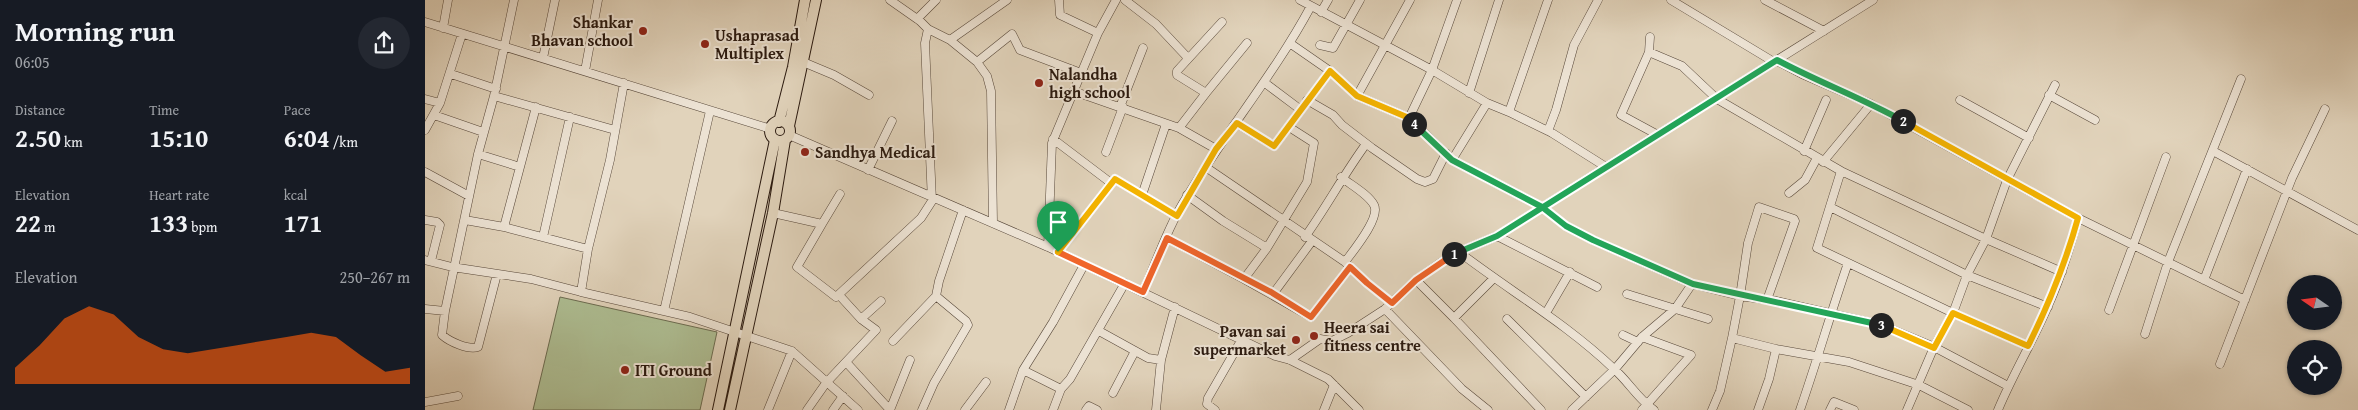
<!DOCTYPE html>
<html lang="en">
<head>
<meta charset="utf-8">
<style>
	:root { --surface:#171b24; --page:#242831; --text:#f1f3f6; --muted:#9ea1a6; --accent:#ea580c }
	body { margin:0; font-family:"Gentium Book Plus",serif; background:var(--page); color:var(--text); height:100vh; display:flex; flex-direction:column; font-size:19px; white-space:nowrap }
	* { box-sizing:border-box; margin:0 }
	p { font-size:16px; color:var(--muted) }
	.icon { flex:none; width:28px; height:28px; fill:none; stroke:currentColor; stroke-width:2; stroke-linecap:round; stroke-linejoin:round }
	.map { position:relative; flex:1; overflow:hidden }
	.details { display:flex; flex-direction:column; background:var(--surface); width:425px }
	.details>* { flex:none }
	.needle { width:32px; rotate:284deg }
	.fabs { position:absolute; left:1862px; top:275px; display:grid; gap:10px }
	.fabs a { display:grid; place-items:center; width:55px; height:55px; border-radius:50%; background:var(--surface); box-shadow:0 1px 4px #0004; font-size:25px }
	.pin { position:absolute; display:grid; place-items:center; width:42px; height:42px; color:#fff; margin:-51px -21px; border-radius:50% 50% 50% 0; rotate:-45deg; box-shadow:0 0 5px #0007 }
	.pin .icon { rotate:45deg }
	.km { position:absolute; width:25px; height:25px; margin:-12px; border-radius:50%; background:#222; color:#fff; font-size:14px; line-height:25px; text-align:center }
	.round { display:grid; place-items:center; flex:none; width:52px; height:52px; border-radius:26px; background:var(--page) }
	.head { display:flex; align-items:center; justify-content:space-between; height:85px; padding:0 15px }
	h1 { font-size:28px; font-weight:600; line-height:38px }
	.metrics { display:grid; grid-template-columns:repeat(3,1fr); gap:8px; height:85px; padding:5px 15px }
	.metrics div { display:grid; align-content:center }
	.metrics b { font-size:25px; font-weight:600 }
	.metrics small { font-size:14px; font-weight:400 }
	.metrics p { font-size:14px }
	.chart { height:140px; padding:10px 15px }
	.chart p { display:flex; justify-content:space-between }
	.chart svg { width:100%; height:90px; margin-top:5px; fill:var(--accent); opacity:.7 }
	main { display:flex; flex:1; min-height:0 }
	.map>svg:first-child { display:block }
</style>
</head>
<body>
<main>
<section class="details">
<div class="head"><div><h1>Morning run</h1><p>06:05</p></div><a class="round"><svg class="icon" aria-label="share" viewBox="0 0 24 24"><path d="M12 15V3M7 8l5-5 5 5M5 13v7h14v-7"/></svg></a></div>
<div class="metrics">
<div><p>Distance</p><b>2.50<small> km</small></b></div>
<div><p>Time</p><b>15:10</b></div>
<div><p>Pace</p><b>6:04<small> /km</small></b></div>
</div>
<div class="metrics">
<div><p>Elevation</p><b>22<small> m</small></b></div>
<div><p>Heart rate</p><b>133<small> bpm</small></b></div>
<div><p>kcal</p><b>171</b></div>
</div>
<div class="chart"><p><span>Elevation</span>250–267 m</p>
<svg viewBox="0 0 160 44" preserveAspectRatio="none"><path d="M0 44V36L10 25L20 12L30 6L40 10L50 21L60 27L70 29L80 27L90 25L100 23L110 21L120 19L130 21L140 30L150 38L160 36V44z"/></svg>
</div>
</section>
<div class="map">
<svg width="1933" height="410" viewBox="0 0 1933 410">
	<rect width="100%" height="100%" fill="#e1d3bb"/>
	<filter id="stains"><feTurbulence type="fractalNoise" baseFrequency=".004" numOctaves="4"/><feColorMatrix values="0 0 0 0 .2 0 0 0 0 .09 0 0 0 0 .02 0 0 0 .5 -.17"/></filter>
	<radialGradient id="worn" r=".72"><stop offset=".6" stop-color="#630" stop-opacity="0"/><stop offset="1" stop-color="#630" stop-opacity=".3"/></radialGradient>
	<!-- green -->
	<path fill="#aebe93" stroke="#6c6c51" d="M135 297 292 332 275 410H108Z"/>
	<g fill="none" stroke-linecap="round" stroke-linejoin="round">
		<defs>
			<path id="minor" d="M700 0 731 24 763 58
				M875 0 1007 70 1062 103 1084 112
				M1246 0 1349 62
				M1340 0 1399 31
				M896 12 903 0
				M492 19 511 0
				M0 22 346 129
				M18 28 23 0
				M503 29 525 40 582 0
				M673 33 691 0
				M1225 37 1224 52 1196 115 1233 135
				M525 40 552 62 587 34 595 50 656 73
				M866 44 905 71 932 96 984 118 1027 160 1117 207 1141 226 1168 240 1267 284 1315 296 1323 243 1334 207 1369 219 1370 221 1342 300
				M895 45 908 48 935 0
				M1224 52 1257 66 1292 99 1416 171
				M118 58 130 0
				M1352 61 1377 74 1446 104 1653 218C1645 248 1636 277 1623 306 1608 341 1588 374 1573 410
				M378 62 409 75 444 95
				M552 62 562 76 566 91 568 223
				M160 71 173 0
				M26 74 71 89
				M840 83 876 110
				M648 91 754 128 791 149
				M781 93 822 43
				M1044 93 1074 0
				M1624 95 1670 120
				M69 96 190 130
				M932 96 985 0
				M0 99 15 103 37 34
				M882 100 908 115 917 125 947 148 992 179 1000 182 1008 179 1021 153
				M1535 100 1604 138
				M695 107 718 48
				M9 115 58 132
				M984 118 1007 70 1032 0
				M811 123 849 146 905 71
				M754 128 781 93 752 75V71L797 22
				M0 130 15 103
				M1123 131 1131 110 1149 45 1173 0
				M364 135 623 247 850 356 865 360 903 379 934 410
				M628 139 686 183
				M1379 151 1401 100
				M1788 151 1933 230
				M681 152 698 107
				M53 154 95 167
				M1027 160 1062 103
				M1398 162 1446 104
				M1181 167 1448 0
				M782 168 920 262 942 283 967 303
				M443 170 467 121
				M0 172 44 196
				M916 177C926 185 943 194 949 205 956 218 927 252 920 262
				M1364 193 1380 180 1392 158
				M717 195 741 124
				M762 195 798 221 842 248
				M1405 207 1542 275 1623 307
				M348 213 397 224 415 194
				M1653 218 1820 300
				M0 220 12 222 15 225 6 261
				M40 220 79 227 163 249
				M397 224 372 267 411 297 496 218 507 201 500 43 503 29 495 21 465 0
				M79 227 111 107
				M1072 236 1172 287
				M118 237 145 117
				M880 237C902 206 919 174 941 144
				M742 238 819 279 842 248 882 182 889 143 864 127
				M623 247 627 143 673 33 635 15 634 0
				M633 252 690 179 752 216
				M1034 252C1085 291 1142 324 1189 369 1203 381 1213 399 1229 410
				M0 260 27 267 106 279 156 292 163 249 185 160 199 83
				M72 274 53 347C43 350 25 342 17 335L20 311 53 154 69 96 89 0
				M819 279 886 317 925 267
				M991 280 1029 318 1116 410
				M1779 280 1822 169
				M156 292 265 317 367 351 343 410
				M718 292C732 260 744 224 763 195 802 130 850 73 886 6
				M848 294 887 241
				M1202 294 1283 319
				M0 309 20 311
				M960 309 1037 389 1063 410
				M1684 310 1741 157
				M239 311 285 111
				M1121 313 1145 272
				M1029 318 1069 278
				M436 319 456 301
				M1082 319 1161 397
				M674 331 723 358 736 360
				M1720 334 1743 262 1816 79
				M1198 335 1213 342
				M468 341 511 296 514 281 538 210
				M1603 346 1528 313 1392 248 1416 171 1561 239 1637 272
				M1351 349 1424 362 1494 385 1543 410
				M367 351 433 410
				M865 360 895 339 907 341 923 333 960 309 991 280 1015 263 1034 252 1072 236 1181 167 1127 133 1084 112 1123 0
				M421 362 465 410
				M1795 364 1867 178 1900 109
				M598 370 636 389
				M1583 386 1509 347 1528 313 1542 275 1561 239 1582 180 1630 85
				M688 393 710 351
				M0 402 33 396
				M382 410 401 383 451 330 436 319 415 296
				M408 410 418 396
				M465 410 485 360
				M497 410 509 383 543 325 541 321 511 296
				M540 410 561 382
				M584 410 598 370 628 322 659 265
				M628 410 636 389 645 379 700 283
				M661 410 664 406 672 410
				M731 410 736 360 750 307
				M790 410 782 404 783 398 817 339
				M899 410 909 385
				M1147 410 1190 369 1217 337 1250 309 1267 284
				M1217 410 1266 355 1217 337
				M1287 410 1295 391 1307 338
				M1333 410 1344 379 1351 349 1307 338 1315 296 1351 301 1456 325 1509 347 1482 410
				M1375 410C1392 361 1406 312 1423 263
				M1405 410 1409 402 1429 410"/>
			<path id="major" d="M345 131a10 10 0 1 1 20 0a10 10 0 1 1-20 0Z
				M354 122 368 67 380 0
				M364 126 391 0
				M293 410 350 140
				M305 410 348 213 360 140"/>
		</defs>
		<!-- minor casing -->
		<use href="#minor" stroke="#58483a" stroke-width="9"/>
		<!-- major casing -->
		<use href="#major" stroke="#2a190f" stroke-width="12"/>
		<!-- minor -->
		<use href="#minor" stroke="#ece2d3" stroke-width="8"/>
		<!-- major -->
		<use href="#major" stroke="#e1d3bb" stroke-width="10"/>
	</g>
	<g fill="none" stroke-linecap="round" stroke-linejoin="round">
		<defs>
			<path id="split-1" d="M633 252 718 292 742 238 846 292 886 317 925 267 942 283 967 303 991 280 1029 254"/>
			<path id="split-2" d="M1029 254 1072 236 1352 60C1393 82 1437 98 1478 121"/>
			<path id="split-3" d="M1456 325 1509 348 1528 313 1603 346C1625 302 1640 265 1653 218L1478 121"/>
			<path id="split-4" d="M989 124 1027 160 1117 207 1141 226 1168 240 1268 284 1456 325"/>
			<path id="split-5" d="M633 252 690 179 752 216 791 149 812 123 849 146 905 71 932 96 984 118 989 124"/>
		</defs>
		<!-- split-1 casing -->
		<use href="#split-1" stroke="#fff" stroke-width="10"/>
		<!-- split-2 casing -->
		<use href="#split-2" stroke="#fff" stroke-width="10"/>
		<!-- split-3 casing -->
		<use href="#split-3" stroke="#fff" stroke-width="10"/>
		<!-- split-4 casing -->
		<use href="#split-4" stroke="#fff" stroke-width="10"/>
		<!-- split-5 casing -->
		<use href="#split-5" stroke="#fff" stroke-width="10"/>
		<!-- split-1 -->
		<use href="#split-1" stroke="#f0652b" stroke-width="6"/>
		<!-- split-2 -->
		<use href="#split-2" stroke="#22a559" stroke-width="6"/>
		<!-- split-3 -->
		<use href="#split-3" stroke="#f5b400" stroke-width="6"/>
		<!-- split-4 -->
		<use href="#split-4" stroke="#22a559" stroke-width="6"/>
		<!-- split-5 -->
		<use href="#split-5" stroke="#f5b400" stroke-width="6"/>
	</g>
	<!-- markers -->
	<g fill="#8f2418" stroke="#ece2d3" stroke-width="2">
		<circle cx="218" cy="31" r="5"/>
		<circle cx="280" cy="44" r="5"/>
		<circle cx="614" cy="83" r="5"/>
		<circle cx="380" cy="152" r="5"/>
		<circle cx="889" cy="336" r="5"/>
		<circle cx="871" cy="340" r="5"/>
		<circle cx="200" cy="370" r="5"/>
	</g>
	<g text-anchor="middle" stroke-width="4" stroke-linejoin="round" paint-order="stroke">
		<!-- poi labels -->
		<g font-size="16" font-weight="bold" fill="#2a190f" stroke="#ece2d3" text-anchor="start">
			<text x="208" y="28" text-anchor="end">Shankar<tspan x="208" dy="18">Bhavan school</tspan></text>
			<text x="290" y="41">Ushaprasad<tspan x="290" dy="18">Multiplex</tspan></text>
			<text x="624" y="80">Nalandha<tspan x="624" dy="18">high school</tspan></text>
			<text x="390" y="158">Sandhya Medical</text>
			<text x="899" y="333">Heera sai<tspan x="899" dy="18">fitness centre</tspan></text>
			<text x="861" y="337" text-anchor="end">Pavan sai<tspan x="861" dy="18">supermarket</tspan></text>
			<text x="210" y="376">ITI Ground</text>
		</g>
	</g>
	<rect width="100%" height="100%" filter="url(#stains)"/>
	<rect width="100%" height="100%" fill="url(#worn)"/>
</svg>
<div class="fabs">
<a><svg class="needle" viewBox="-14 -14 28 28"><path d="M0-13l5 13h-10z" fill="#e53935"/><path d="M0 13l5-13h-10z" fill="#9ea1a6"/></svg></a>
<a><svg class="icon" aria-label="locate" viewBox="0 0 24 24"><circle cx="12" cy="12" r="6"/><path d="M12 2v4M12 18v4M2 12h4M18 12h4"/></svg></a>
</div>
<div class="pin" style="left:633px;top:252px;background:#1e9e55"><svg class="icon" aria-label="arrive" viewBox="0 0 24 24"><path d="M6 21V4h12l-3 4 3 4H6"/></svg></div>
<b class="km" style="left:1029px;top:254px">1</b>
<b class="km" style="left:1478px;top:121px">2</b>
<b class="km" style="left:1456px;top:325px">3</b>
<b class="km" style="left:989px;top:124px">4</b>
</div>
</main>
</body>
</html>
